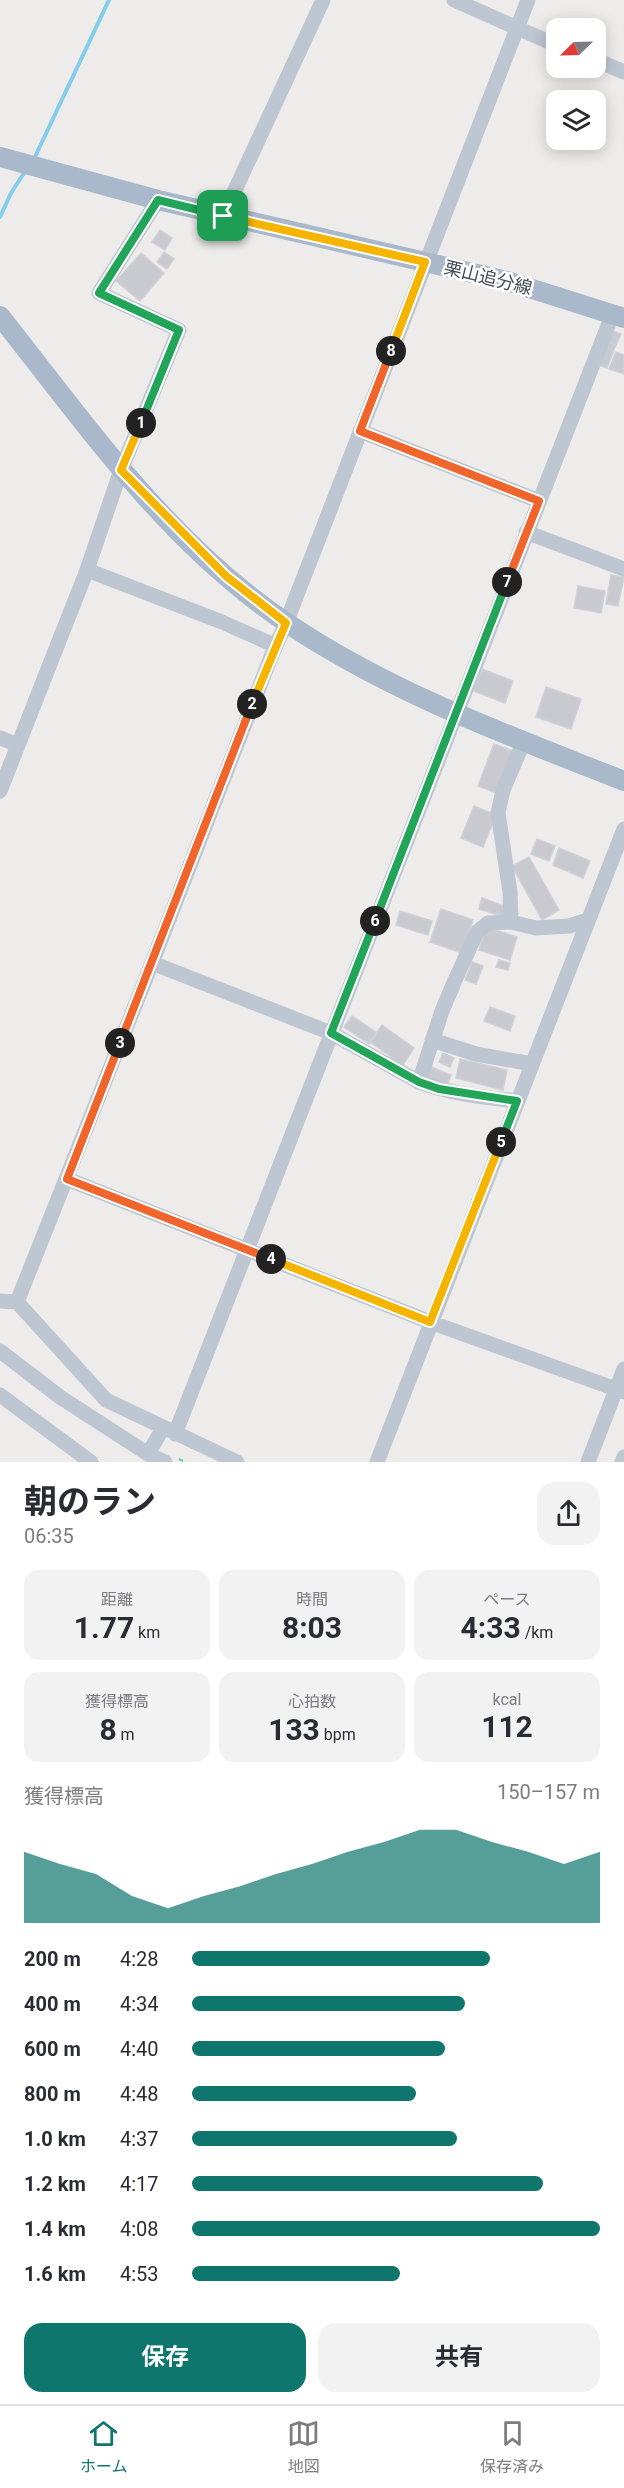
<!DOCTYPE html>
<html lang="ja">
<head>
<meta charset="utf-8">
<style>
	:root { --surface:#fff; --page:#f2f2f3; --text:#2b2b33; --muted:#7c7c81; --line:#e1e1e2; --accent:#0f766e }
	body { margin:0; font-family:Roboto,"Noto Sans JP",sans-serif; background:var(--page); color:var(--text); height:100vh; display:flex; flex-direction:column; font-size:22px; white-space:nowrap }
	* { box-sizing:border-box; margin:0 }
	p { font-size:20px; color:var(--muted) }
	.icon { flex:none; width:33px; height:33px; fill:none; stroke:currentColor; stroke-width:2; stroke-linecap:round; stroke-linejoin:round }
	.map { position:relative; height:1462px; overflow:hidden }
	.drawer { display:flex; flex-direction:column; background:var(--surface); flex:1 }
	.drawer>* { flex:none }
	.needle { width:39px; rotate:247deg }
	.tools { position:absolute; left:546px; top:18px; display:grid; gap:12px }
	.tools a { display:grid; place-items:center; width:60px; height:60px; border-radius:12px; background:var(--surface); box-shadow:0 3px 15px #0003; font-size:30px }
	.pin { position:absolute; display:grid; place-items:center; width:51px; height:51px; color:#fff; margin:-26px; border-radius:12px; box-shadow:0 3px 9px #0006 }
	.km { position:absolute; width:30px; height:30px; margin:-15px; border-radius:50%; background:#222; color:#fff; font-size:16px; line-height:30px; text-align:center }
	.round { display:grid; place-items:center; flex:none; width:63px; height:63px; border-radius:18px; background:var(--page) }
	.headline { display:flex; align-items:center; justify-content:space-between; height:102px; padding:0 24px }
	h1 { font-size:33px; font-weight:700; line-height:45px }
	.metrics { display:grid; grid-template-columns:repeat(3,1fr); gap:9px; height:102px; padding:6px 24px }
	.metrics div { display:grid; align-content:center; border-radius:15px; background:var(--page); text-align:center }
	.metrics b { font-size:30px; font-weight:700 }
	.metrics small { font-size:16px; font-weight:400 }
	.metrics p { font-size:16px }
	.chart { height:168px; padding:12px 24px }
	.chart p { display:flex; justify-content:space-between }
	.chart svg { width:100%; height:108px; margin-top:6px; fill:var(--accent); opacity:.7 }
	.action { display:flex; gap:12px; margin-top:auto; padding:12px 24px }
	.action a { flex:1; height:69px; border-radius:18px; background:var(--accent); color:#fff; font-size:24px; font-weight:700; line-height:69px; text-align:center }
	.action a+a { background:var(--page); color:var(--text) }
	ul { padding:0 24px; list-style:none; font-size:20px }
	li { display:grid; grid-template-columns:96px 72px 1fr; align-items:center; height:45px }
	li i { height:15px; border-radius:8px; background:var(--accent) }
	.dock { display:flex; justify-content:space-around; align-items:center; height:84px; border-top:2px solid var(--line); background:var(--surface); font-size:16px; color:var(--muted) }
	.dock a { display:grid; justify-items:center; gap:3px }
	.dock .active { color:var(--accent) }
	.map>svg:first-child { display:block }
</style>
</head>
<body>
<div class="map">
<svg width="624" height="1462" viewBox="0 0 624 1462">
	<rect width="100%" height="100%" fill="#eeebeb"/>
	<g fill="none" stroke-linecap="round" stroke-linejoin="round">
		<!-- stream -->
		<path stroke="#84ceeb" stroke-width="4" d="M34 159 109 0
			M0 217 11 193 26 170"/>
	</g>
	<!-- building -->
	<path fill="#c8cad0" stroke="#cfd1d7" stroke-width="1.5" d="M160 230 172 238 165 250 152 242Z
		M164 252 174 259 167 269 157 262Z
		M141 253 164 273 140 301 116 281Z
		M613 331 621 334 616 345 608 342Z
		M608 342 616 345 607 368 599 365Z
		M616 352 624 355V374L609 369Z
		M611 575 624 577 618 606 606 604Z
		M578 586 605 591 601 613 574 608Z
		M482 669 513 681 505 703 474 691Z
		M546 687 581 699 571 729 536 717Z
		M494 744 513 751 497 793 478 786Z
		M474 806 496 815 483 847 461 838Z
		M537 839 555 846 549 861 531 854Z
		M559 848 590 861 583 878 553 865Z
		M529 857 559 910 542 920 512 866Z
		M482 898 507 907 504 917 479 909Z
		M441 909 473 920 462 953 430 942Z
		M400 911 432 921 428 935 396 925Z
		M486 927 517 937 510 960 479 950Z
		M499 960 510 963 508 970 496 967Z
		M472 962 483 966 476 984 465 980Z
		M490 1007 515 1016 510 1031 484 1021Z
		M352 1016 377 1033 369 1044 344 1027Z
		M382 1025 414 1048 403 1065 370 1042Z
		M443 1053 454 1058 450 1067 439 1062Z
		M460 1059 507 1070 503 1090 456 1078Z
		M431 1067 451 1075 447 1086 427 1078Z"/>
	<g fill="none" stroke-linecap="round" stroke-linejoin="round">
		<!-- path -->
		<path stroke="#70cba5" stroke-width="2" stroke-dasharray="4.5 3" stroke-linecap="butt" d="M179 1459 185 1462"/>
		<!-- minor -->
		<path stroke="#bec6d1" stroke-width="15" d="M454 0 556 45
			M596 60 624 72
			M223 216 323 0
			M360 431 539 501
			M526 532 624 569
			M87 570 222 622 276 646
			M0 738 18 745
			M0 791 87 570 121 470 179 330 99 293 158 200
			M511 922 510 892 498 813 503 790 524 741
			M152 963 331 1033 419 1082
			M432 1040 476 1054 532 1064
			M517 1101C483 1097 451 1094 419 1082L442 1011 456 978 477 932 488 923 511 922 536 928 569 926 588 920
			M67 1179 430 1322 624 1392
			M0 1301 17 1302 106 1400 237 1462
			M17 1302 152 963 271 657 286 623 528 0
			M0 1351 60 1397 148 1454 165 1462
			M0 1395 91 1462
			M175 1434 613 313
			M148 1454 163 1428
			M377 1462 624 829
			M588 1462 624 1369
			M622 1462 624 1457"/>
		<!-- major -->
		<path stroke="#aab8cb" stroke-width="20" d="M0 157 158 200 507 281 624 318
			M0 316C86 425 170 545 287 623 391 693 508 735 624 781"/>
	</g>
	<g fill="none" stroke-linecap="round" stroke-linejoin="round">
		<defs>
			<path id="split-1" d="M141 423 179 330 99 293 158 200 223 216"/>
			<path id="split-2" d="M141 423 121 470 226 576 286 623 252 704"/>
			<path id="split-3" d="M120 1043 252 704"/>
			<path id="split-4" d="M120 1043 67 1179 271 1259"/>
			<path id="split-5" d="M271 1259 430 1322 501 1142"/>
			<path id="split-6" d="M375 921 331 1033 419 1082 439 1089 517 1101 501 1142"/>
			<path id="split-7" d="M375 921 507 582"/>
			<path id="split-8" d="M391 351 360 431 539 501 507 582"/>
			<path id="split-9" d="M223 216 425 262 391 351"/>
		</defs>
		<!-- split-1 casing -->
		<use href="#split-1" stroke="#fff" stroke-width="12"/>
		<!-- split-2 casing -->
		<use href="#split-2" stroke="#fff" stroke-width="12"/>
		<!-- split-3 casing -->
		<use href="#split-3" stroke="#fff" stroke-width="12"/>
		<!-- split-4 casing -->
		<use href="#split-4" stroke="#fff" stroke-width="12"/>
		<!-- split-5 casing -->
		<use href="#split-5" stroke="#fff" stroke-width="12"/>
		<!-- split-6 casing -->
		<use href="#split-6" stroke="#fff" stroke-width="12"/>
		<!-- split-7 casing -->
		<use href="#split-7" stroke="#fff" stroke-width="12"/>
		<!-- split-8 casing -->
		<use href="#split-8" stroke="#fff" stroke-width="12"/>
		<!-- split-9 casing -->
		<use href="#split-9" stroke="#fff" stroke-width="12"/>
		<!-- split-1 -->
		<use href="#split-1" stroke="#22a559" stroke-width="8"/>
		<!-- split-2 -->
		<use href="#split-2" stroke="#f5b400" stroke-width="8"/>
		<!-- split-3 -->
		<use href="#split-3" stroke="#f0652b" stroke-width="8"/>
		<!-- split-4 -->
		<use href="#split-4" stroke="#f0652b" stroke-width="8"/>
		<!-- split-5 -->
		<use href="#split-5" stroke="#f5b400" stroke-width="8"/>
		<!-- split-6 -->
		<use href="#split-6" stroke="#22a559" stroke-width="8"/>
		<!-- split-7 -->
		<use href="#split-7" stroke="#22a559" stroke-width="8"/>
		<!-- split-8 -->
		<use href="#split-8" stroke="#f0652b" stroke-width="8"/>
		<!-- split-9 -->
		<use href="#split-9" stroke="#f5b400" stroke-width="8"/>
	</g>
	<g text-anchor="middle" stroke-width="5" stroke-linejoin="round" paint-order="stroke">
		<!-- street labels -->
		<g font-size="18" fill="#444d58" stroke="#fff">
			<text transform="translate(488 278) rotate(14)" y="6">栗山追分線</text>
		</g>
	</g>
</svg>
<div class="tools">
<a><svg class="needle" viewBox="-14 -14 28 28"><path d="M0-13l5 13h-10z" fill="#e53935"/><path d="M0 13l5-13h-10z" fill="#7c7c81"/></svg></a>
<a><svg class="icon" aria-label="layers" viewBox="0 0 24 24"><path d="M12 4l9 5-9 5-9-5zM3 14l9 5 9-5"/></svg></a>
</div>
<div class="pin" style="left:223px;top:216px;background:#1e9e55"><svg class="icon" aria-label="arrive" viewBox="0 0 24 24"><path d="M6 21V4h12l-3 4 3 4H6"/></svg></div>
<b class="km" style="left:141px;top:423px">1</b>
<b class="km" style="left:252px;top:704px">2</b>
<b class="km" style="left:120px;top:1043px">3</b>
<b class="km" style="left:271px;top:1259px">4</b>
<b class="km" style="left:501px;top:1142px">5</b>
<b class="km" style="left:375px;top:921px">6</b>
<b class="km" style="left:507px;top:582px">7</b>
<b class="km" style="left:391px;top:351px">8</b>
</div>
<section class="drawer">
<div class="headline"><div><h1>朝のラン</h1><p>06:35</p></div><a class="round"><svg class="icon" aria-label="share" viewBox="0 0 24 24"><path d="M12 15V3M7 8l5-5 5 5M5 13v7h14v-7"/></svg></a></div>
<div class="metrics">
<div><p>距離</p><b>1.77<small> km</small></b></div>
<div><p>時間</p><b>8:03</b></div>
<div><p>ペース</p><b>4:33<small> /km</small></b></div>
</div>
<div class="metrics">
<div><p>獲得標高</p><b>8<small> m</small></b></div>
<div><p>心拍数</p><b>133<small> bpm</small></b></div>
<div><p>kcal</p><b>112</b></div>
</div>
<div class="chart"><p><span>獲得標高</span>150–157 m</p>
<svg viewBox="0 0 160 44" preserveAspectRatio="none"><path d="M0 44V15L10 20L20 24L30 33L40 38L50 33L60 29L70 24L80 20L90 15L100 11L110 6L120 6L130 11L140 15L150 20L160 15V44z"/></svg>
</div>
<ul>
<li><b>200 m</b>4:28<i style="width:73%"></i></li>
<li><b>400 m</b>4:34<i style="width:67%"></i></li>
<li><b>600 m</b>4:40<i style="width:62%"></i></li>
<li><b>800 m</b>4:48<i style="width:55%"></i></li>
<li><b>1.0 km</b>4:37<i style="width:65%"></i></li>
<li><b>1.2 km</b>4:17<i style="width:86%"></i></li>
<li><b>1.4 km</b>4:08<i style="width:100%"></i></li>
<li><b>1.6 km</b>4:53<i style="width:51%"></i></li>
</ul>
<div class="action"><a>保存</a><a>共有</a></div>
</section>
<nav class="dock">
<a class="active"><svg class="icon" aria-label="home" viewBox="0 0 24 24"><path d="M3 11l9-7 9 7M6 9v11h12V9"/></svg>ホーム</a>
<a><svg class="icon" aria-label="map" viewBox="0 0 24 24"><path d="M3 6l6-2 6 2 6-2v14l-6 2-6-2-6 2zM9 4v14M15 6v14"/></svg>地図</a>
<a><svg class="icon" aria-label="saved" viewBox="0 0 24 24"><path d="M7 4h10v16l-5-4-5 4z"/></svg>保存済み</a>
</nav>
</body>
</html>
